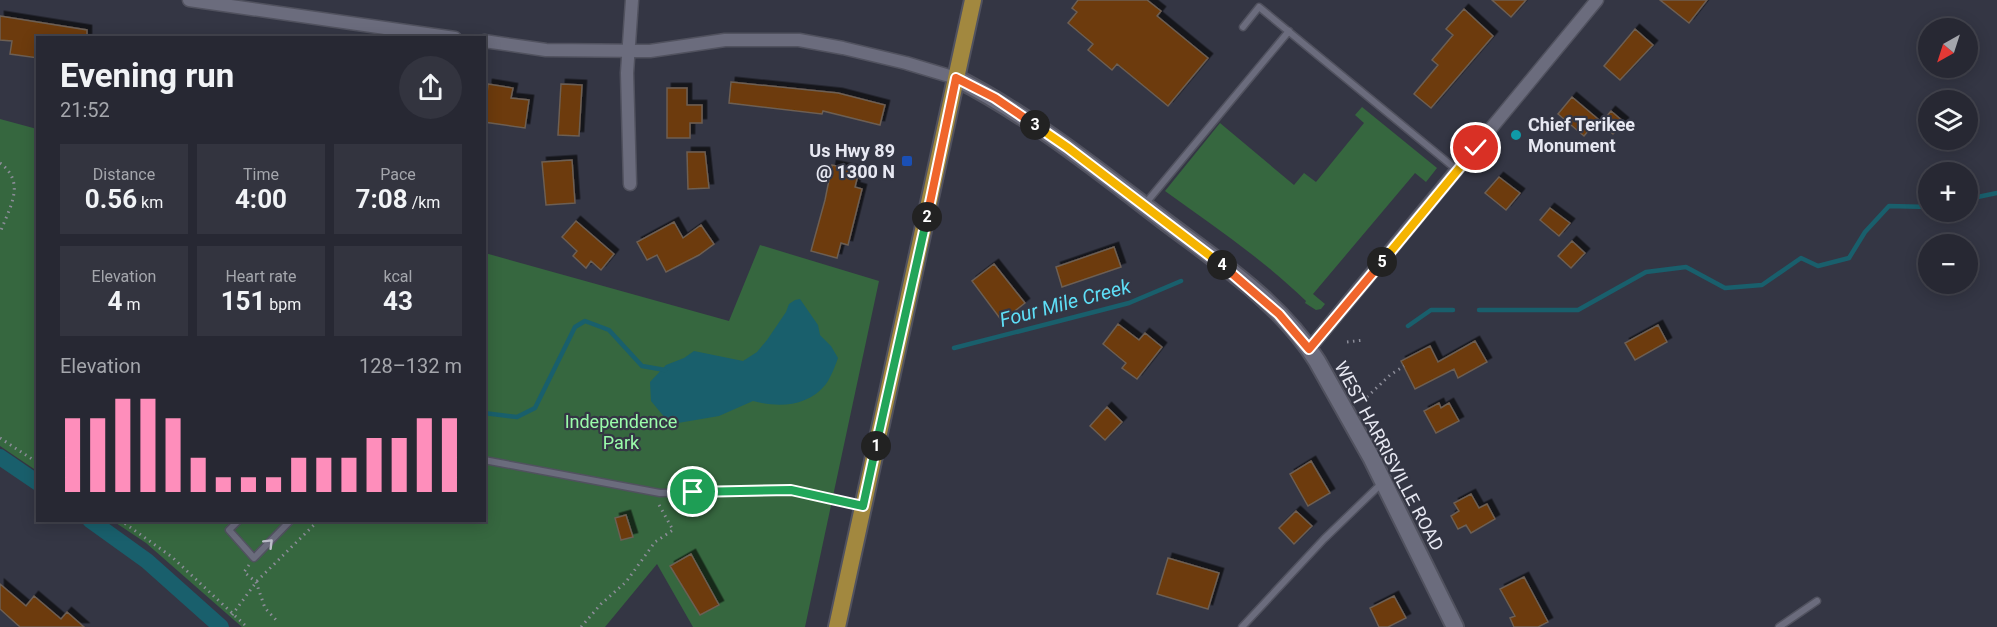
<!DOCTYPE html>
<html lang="en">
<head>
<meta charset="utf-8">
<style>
	:root { --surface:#272833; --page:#33343f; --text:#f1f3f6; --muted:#a4a6ac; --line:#43444e; --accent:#fe8ebb }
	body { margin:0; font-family:Roboto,sans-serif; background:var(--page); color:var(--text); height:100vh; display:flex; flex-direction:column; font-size:22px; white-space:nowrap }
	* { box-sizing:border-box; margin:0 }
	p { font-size:20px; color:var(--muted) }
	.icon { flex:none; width:33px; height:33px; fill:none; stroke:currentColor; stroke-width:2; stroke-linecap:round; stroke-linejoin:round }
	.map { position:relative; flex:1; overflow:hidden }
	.drawer { position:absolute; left:36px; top:36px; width:450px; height:486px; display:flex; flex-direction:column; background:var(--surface); border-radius:0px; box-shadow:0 3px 15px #0003,0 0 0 2px var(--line) }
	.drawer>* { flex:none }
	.needle { width:39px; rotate:219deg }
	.tools { position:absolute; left:1918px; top:18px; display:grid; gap:12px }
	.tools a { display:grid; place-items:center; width:60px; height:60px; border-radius:50%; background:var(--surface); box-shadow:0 3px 15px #0003,0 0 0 2px var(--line); font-size:30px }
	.pin { position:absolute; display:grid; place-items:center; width:51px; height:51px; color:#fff; margin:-26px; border:3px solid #fff; border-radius:50%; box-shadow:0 2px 6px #0007 }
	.km { position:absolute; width:30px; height:30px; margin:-15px; border-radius:50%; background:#222; color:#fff; font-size:16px; line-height:30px; text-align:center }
	.round { display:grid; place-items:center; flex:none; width:63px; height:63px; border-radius:32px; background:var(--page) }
	.head { display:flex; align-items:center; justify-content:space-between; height:102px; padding:0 24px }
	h1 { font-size:33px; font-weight:700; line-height:45px }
	.figures { display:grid; grid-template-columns:repeat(3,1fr); gap:9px; height:102px; padding:6px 24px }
	.figures div { display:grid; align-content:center; border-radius:0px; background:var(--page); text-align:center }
	.figures b { font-size:26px; font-weight:700 }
	.figures small { font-size:16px; font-weight:400 }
	.figures p { font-size:16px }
	.chart { height:168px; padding:12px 24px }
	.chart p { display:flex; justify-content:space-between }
	.chart svg { width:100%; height:108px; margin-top:6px; stroke:var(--accent); stroke-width:6 }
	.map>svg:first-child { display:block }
</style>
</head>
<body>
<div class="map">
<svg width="1997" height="627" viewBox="0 0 1997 627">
	<defs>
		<filter id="shadow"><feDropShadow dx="4.5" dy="-4.5" stdDeviation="0" flood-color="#0009"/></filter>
	</defs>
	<rect width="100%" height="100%" fill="#343644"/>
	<!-- green -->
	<path fill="#36673f" d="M1362 107 1437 168 1426 182 1415 173 1313 294 1325 304 1321 309 1316 310 1305 303 1306 301C1263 259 1213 226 1165 191L1220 123 1294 185 1304 173 1316 182 1364 123 1355 115Z
		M0 119 37 129V471L0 446Z
		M760 245 879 281 805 627H693L657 564 605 627H242L146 543 113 521 484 520 485 253 729 321Z"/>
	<!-- water -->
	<path fill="#195f6c" d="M800 299 818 325 820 335 831 346 838 358C835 366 831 377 826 384 808 407 778 408 753 401L719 416 678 423 666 419 651 401 650 382 666 365 684 358 694 351 743 361 757 352 767 340 786 312 789 304 795 300Z"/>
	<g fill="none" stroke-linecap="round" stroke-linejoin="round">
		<!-- stream -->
		<path stroke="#195f6c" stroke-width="4.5" d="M1968 199 1997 193
			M1479 310H1578L1646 272 1686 267 1725 288 1762 285 1801 258 1818 266 1849 258 1865 232 1889 206 1929 207
			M1408 326 1431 310H1453
			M954 348 1129 303 1181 281
			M484 413 517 417 535 408 575 327 585 321 609 330 642 366 665 370"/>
		<!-- canal -->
		<path stroke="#195f6c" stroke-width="16" d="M0 457 38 483
			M90 520 147 561 221 627"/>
	</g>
	<!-- building -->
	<path fill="#6d3b07" stroke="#6d5e53" stroke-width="1.5" filter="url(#shadow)" d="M1078 0H1147L1161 11 1157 16 1208 58 1168 106 1117 64 1112 70 1088 50 1093 44 1068 23 1077 12 1072 8Z
		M1492 0H1526L1511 17Z
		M1660 0H1707L1689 23Z
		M1464 9 1493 36 1431 108 1414 94 1438 65 1432 60 1453 35 1446 29Z
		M0 16 87 30V38H38V58L10 54 12 41 0 40Z
		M1635 29 1653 45 1620 80 1604 66Z
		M731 82 838 93 885 105 880 125 823 111 822 114 729 103Z
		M488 84 513 88 511 98 529 100 525 128 484 122Z
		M561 84 582 85 579 136 558 135Z
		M667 88H687V105H702V123H690V138H667Z
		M1572 97 1598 119 1584 136 1558 114Z
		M1611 111 1624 122 1613 134 1601 123Z
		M687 152H705L709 188 688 189Z
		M572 160 575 203 546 205 542 162Z
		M832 165 859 171 855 187 862 189 848 245 841 243 837 258 811 251 825 200Z
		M1499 177 1520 193 1506 210 1485 193Z
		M1550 208 1570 223 1559 236 1540 220Z
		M576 221 614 254 601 270 591 261 586 268 573 256 577 251 562 237Z
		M674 222 683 238 701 225 714 244 699 255 666 272 657 255 647 260 637 242Z
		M1572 241 1585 253 1571 268 1558 256Z
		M1114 247 1121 267 1062 287 1056 267Z
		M994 264 1025 303 1002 321 972 281Z
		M1118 324 1139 340 1145 333 1162 347 1137 379 1122 368 1126 363 1103 344Z
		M1658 325 1667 342 1635 360 1625 343Z
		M1475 341 1487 362 1458 378 1454 369 1415 389 1401 361 1430 346 1438 362Z
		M1439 403 1441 408 1449 403 1459 421 1436 433 1424 411Z
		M1107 407 1122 422 1105 440 1090 426Z
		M1311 461 1330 493 1308 506 1290 474Z
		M1471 494 1479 508 1487 504 1495 519 1471 533 1466 525 1458 529 1451 516 1459 511 1454 503Z
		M1296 511 1312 526 1294 544 1279 528Z
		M626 515 633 537 621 540 615 518Z
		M691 554 719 605 700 615 670 566Z
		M1168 558 1219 573 1208 609 1157 594Z
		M1524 577 1548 622 1538 627H1514L1510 618 1515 616 1500 589Z
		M0 584 26 606 34 596 61 619 67 612 84 627H20L0 609Z
		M1394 596 1406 618 1388 627H1379L1370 608Z"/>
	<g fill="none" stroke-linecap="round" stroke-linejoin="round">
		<defs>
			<path id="service" d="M1243 27 1259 7 1457 170
				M1145 204 1289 31
				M484 460 660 493 791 490 863 506
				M239 520 229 530 254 558 291 520
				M1242 627 1324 539 1382 483
				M1779 627 1817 601"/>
			<path id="minor" d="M189 0 455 38
				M484 41 546 50 650 51 725 40H799L843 48 906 63 956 78
				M630 184 627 73 632 0
				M1309 349 1597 0"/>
			<path id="secondary" d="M956 78C1032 117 1099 171 1167 223 1220 263 1281 303 1317 361L1371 457 1455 627"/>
			<path id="primary" d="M837 627 973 0"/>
		</defs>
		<!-- service casing -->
		<use href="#service" stroke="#51525f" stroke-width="9"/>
		<!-- minor casing -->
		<use href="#minor" stroke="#51525f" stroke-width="15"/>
		<!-- secondary casing -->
		<use href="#secondary" stroke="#51525f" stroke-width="20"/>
		<!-- primary casing -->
		<use href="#primary" stroke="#51525f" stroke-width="20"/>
		<!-- path -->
		<path stroke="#8c8d99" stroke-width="3" stroke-dasharray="1.5 4.5" stroke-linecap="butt" d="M0 163C27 183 9 208 0 233
			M1347 342 1364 340
			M1367 397 1390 375 1404 366
			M0 438 38 463
			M120 520 172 557 247 627
			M249 565 244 572 256 582 265 608 278 622
			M232 615 257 581 319 520
			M581 627 601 604 626 582 655 542 673 530 658 503"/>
		<!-- service -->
		<use href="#service" stroke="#6b6c7d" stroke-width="6"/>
		<!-- minor -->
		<use href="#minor" stroke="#6b6c7d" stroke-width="12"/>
		<!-- secondary -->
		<use href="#secondary" stroke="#6b6c7d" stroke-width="16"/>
		<!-- primary -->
		<use href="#primary" stroke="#a2883f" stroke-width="16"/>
	</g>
	<!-- one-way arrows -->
	<defs><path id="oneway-chevron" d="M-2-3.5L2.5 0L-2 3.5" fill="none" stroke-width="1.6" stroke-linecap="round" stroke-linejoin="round" transform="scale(1.5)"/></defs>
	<use stroke="#bcbdc9" href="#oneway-chevron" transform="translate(269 543) rotate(-45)"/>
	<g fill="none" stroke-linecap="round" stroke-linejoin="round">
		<defs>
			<path id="split-1" d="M693 492 791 490 863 506 876 446"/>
			<path id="split-2" d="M876 446 927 217"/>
			<path id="split-3" d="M927 217 956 78 995 98 1035 125"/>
			<path id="split-4" d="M1035 125 1067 147 1222 265"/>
			<path id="split-5" d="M1222 265 1279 314 1309 349 1382 262"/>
			<path id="split-6" d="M1382 262 1476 148"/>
		</defs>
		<!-- split-1 casing -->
		<use href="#split-1" stroke="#fff" stroke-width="12"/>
		<!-- split-2 casing -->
		<use href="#split-2" stroke="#fff" stroke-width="12"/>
		<!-- split-3 casing -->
		<use href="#split-3" stroke="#fff" stroke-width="12"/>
		<!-- split-4 casing -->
		<use href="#split-4" stroke="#fff" stroke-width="12"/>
		<!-- split-5 casing -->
		<use href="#split-5" stroke="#fff" stroke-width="12"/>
		<!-- split-6 casing -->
		<use href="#split-6" stroke="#fff" stroke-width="12"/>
		<!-- split-1 -->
		<use href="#split-1" stroke="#22a559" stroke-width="8"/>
		<!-- split-2 -->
		<use href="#split-2" stroke="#22a559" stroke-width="8"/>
		<!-- split-3 -->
		<use href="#split-3" stroke="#f0652b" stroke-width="8"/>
		<!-- split-4 -->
		<use href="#split-4" stroke="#f5b400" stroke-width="8"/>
		<!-- split-5 -->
		<use href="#split-5" stroke="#f0652b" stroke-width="8"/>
		<!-- split-6 -->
		<use href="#split-6" stroke="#f5b400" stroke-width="8"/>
	</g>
	<!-- markers -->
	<circle fill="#0f9aa8" stroke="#343644" stroke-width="2" cx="1516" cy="135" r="6"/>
	<rect fill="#1a4fb4" stroke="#343644" stroke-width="2" x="901" y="155" width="12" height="12" rx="3"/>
	<g text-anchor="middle" stroke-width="4.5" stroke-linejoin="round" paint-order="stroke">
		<!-- poi labels -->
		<g font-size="18" font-weight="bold" fill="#e7e8f2" stroke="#343644" text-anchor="start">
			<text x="1528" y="131">Chief Terikee<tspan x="1528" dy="21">Monument</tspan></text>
			<text x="895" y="157" text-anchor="end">Us Hwy 89<tspan x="895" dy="21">@ 1300 N</tspan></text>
		</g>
		<!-- park labels -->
		<g font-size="18" fill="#9afcaa" stroke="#343644">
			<text x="621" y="428">Independence<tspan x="621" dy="21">Park</tspan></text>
		</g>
		<!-- street labels -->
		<g font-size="18" fill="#e7e8f2" stroke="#343644">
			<text transform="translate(1389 456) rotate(62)" y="6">WEST HARRISVILLE ROAD</text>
		</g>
		<!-- water labels -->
		<g font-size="20" font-style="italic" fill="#5edef7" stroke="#343644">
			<text transform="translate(1065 303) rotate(-15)" y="7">Four Mile Creek</text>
		</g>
	</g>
</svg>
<div class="tools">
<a><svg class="needle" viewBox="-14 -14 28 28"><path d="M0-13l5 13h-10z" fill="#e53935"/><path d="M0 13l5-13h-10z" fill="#a4a6ac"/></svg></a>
<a><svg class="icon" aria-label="layers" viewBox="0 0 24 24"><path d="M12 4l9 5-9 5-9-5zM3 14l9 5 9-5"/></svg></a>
<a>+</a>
<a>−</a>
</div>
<div class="pin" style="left:693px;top:492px;background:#1e9e55"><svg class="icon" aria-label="arrive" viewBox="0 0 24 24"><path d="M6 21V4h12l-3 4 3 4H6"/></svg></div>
<div class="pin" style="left:1476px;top:148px;background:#d93025"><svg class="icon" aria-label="check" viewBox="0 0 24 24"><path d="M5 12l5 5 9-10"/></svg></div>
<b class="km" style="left:876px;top:446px">1</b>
<b class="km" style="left:927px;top:217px">2</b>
<b class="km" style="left:1035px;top:125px">3</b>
<b class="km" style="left:1222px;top:265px">4</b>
<b class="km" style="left:1382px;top:262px">5</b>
<section class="drawer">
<div class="head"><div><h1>Evening run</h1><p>21:52</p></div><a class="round"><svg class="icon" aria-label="share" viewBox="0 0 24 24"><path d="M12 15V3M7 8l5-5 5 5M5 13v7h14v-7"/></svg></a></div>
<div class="figures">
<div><p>Distance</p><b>0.56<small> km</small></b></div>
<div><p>Time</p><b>4:00</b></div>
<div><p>Pace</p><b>7:08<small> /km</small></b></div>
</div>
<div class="figures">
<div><p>Elevation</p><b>4<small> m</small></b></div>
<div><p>Heart rate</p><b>151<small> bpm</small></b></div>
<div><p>kcal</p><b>43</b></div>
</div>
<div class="chart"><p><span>Elevation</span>128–132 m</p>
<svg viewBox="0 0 160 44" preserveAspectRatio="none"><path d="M5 44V14M15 44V14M25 44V6M35 44V6M45 44V14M55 44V30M65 44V38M75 44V38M85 44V38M95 44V30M105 44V30M115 44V30M125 44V22M135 44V22M145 44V14M155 44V14"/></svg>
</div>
</section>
</div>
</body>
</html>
